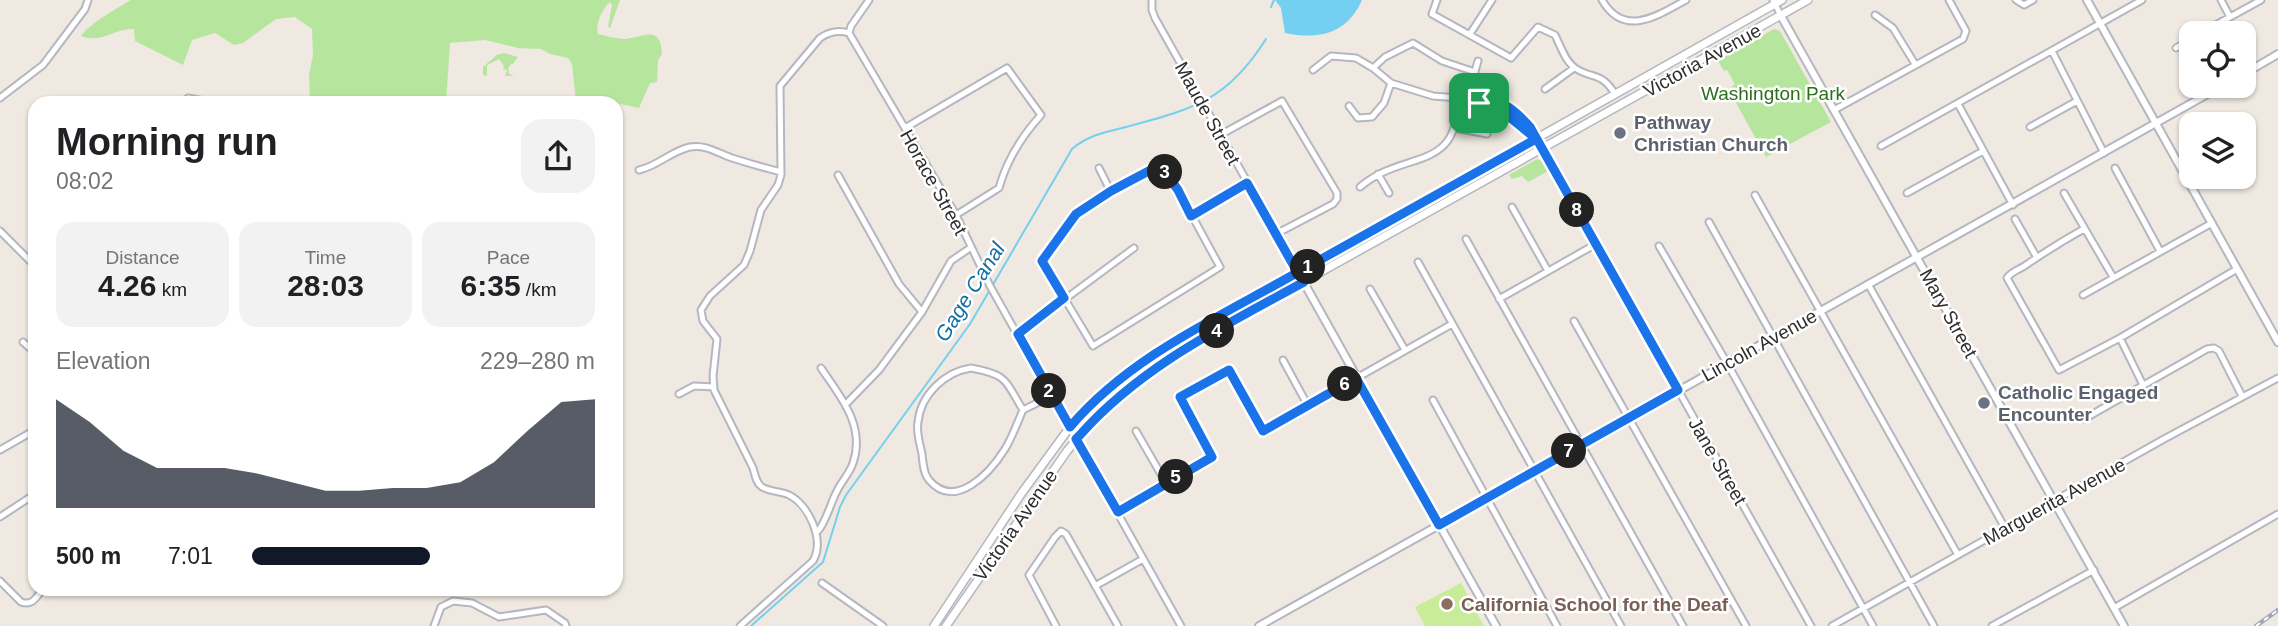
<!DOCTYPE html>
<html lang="en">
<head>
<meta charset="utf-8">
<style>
	:root { --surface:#fff; --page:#f2f2f2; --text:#202124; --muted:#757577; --accent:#111827 }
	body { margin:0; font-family:Helvetica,sans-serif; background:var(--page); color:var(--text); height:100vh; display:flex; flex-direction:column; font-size:26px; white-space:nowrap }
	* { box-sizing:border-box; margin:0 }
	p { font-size:23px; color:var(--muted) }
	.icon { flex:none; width:38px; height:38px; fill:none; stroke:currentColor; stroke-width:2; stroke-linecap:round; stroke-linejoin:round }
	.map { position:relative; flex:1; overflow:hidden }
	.side { position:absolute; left:28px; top:96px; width:595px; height:500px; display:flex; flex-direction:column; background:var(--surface); border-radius:21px; box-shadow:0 2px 5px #0004 }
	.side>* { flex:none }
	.tools { position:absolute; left:2179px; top:21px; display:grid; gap:14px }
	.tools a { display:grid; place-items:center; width:77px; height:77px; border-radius:14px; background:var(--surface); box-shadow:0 2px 5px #0004; font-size:35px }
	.pin { position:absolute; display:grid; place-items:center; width:60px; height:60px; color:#fff; margin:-30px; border-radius:14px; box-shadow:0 4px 10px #0006 }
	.km { position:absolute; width:35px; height:35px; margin:-18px; border-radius:50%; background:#222; color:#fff; font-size:19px; line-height:35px; text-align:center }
	.round { display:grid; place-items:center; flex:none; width:74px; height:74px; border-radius:21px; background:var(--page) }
	.headline { display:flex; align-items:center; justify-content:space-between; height:119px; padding:0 28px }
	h1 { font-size:38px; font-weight:600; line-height:52px }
	.figures { display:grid; grid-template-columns:repeat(3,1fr); gap:10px; height:119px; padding:7px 28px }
	.figures div { display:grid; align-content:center; border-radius:18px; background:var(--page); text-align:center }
	.figures b { font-size:30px; font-weight:600 }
	.figures small { font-size:19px; font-weight:400 }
	.figures p { font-size:19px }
	.chart { height:196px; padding:14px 28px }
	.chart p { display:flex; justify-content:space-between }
	.chart svg { width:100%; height:126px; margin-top:7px; fill:var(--accent); opacity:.7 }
	ul { padding:0 28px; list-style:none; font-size:23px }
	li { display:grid; grid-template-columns:112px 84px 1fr; align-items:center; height:52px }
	li i { height:18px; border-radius:9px; background:var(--accent) }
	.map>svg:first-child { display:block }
</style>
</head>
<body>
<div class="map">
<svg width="2278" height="626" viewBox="0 0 2278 626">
	<rect width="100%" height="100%" fill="#efe9e1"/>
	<!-- green -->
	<path fill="#b6e59e" d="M131 0H620L610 28 608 27 612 5 610 2C602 9 595 24 598 34 606 36 614 38 622 39 639 40 661 21 662 54L658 60 657 82 650 83 639 108 616 103H576L572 64 568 58 550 54 541 49 518 48 485 40 450 43 446 103H310L309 75 313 55 312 29 295 17 276 19 243 43 234 45 215 33 192 40 183 65 135 41 134 29C113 28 103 44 81 36 90 23 116 9 131 0Z
		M1774 29 1780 31 1831 122 1766 157 1730 92 1733 90 1731 87 1735 84 1727 70 1724 71 1718 61Z
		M504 53 518 57 513 64H511L508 68 509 74 512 75 514 83 512 76H505L507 70 503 69 504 66 499 59 487 65V76L483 75V67L497 55Z
		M1537 159 1542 161 1548 171 1528 182 1522 176 1512 179 1509 175Z"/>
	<!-- pitch -->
	<path fill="#c9ec9a" d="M1461 583 1484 626H1425L1415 607Z"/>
	<!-- water -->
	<path fill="#75cff0" d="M1275 0H1362C1347 34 1319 40 1285 33L1281 8Z"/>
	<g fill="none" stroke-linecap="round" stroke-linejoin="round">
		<!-- stream -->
		<path stroke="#75cff0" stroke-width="2" d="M1271 7 1274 0
			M751 626 823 562 840 507 846 495 970 324 1072 149C1088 135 1106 132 1126 127 1193 109 1227 101 1266 39"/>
		<defs>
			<path id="minor" d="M1152 0V10L1155 18 1298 272
				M1437 0 1432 14 1511 58 1538 27 1555 35C1560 45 1565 61 1575 68 1593 80 1601 71 1615 94
				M1602 0C1624 38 1657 16 1686 0
				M1773 0 1781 16
				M2016 0 2024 5 2033 0
				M2221 0 2230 17
				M1875 15 1893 28 1915 64
				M849 33 956 215 990 286 1181 626
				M849 33 851 26 869 0
				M2201 33 2261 0
				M1470 34 1492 0
				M2176 48 2191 39
				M2052 51 2104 153
				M1373 68 1385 57 1413 43 1442 61 1475 72
				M1313 70 1331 56 1356 58 1373 68 1391 83 1433 96 1472 99 1490 97 1506 106 1524 121 1534 134 1811 626
				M1545 89 1574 68
				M0 98 43 65 85 9 88 0
				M1472 99 1500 109 1536 139
				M1472 99 1471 85 1478 61
				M183 103 188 98 215 103
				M1958 104 2013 205
				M1349 106 1358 118 1372 117 1384 103 1391 83
				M1834 110 1963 39 1966 31 1949 0
				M2030 127 2077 101
				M905 128 1007 68 1041 115C1021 137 1007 159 999 188L956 215
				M1456 128 1487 134
				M1220 135 1282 101 1337 193V199L1333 204 1276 234
				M1881 146 2142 0
				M1160 165 1178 190 1220 267 1093 346 1042 261 1076 214 1111 192Z
				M1099 168 1111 192
				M2115 168 2160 251
				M639 170C658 166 671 151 690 147 705 144 718 153 732 158 748 163 765 168 781 172
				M1378 174 1389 193
				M838 175 899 284 922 312
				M1360 187C1404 149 1458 174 1458 99
				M1907 193 1983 151
				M2064 193 2113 277
				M1755 195 1958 555
				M1512 207 1548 271
				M1191 216 1247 183
				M2015 219 2036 256
				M1709 222 1934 626
				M2084 229C2064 240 2045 252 2026 265 2019 270 2012 271 2007 278L2059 370 2120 338 2237 269
				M0 231 35 266
				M1466 239 1683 626
				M1659 246 1727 363 1873 626
				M1418 262 1621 626
				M1868 284 2005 528
				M1370 289 1405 350
				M2083 295 2212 223
				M1499 299 1596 244
				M1574 321 1746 626
				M1018 334 1134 248
				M2120 338 2143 385
				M23 342 35 353
				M1283 360 1308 406
				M971 368C1008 375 1004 379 1023 410 1017 423 1012 438 1005 449 990 473 955 511 929 480 923 473 923 462 922 454 920 444 916 432 918 422 921 394 945 372 971 368Z
				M679 394 694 386 714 387
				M1433 400 1557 626
				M846 404 879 370 922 312 951 261 970 248
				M1023 410 1051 396
				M2084 419 2207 349 2214 348 2219 351 2242 396
				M1136 431 1166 483
				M0 450 35 430
				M1118 512 1212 457 1180 397 1229 370 1263 431 1452 324
				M0 517 35 494
				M818 531C827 520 830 504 837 491 841 482 850 473 853 463 866 426 840 396 821 368
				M0 581 21 602C32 606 36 598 42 590
				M822 583 883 626
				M1095 586 1143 559
				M2114 608 2278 514
				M434 626 441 607 453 601 472 603 499 617 546 610 565 623 566 626
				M740 626 813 561C825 540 809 505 789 495 781 491 770 492 762 487 756 483 755 475 753 468L714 390 713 376 717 339 703 321 701 310 710 296 744 265 750 251 761 210 778 185 781 175 780 86 820 38C829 32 839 30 849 33
				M1056 626 1029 575 1055 537 1061 531 1066 534 1118 626
				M1832 626 2164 439 2278 378
				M1992 626 2094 570"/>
			<path id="tertiary" d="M2087 0 2278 342
				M1781 16 2124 626
				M2244 74 2278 54
				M1298 272 1496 626
				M1259 626 2222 86"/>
			<path id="secondary" d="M934 626 1021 494 1070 427 1100 396 1147 358 1782 0
				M946 626 1067 451 1098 415 1142 376 1276 297 1808 0"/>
		</defs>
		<!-- minor casing -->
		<use href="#minor" stroke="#b4b7c1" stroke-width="9"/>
		<!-- tertiary casing -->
		<use href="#tertiary" stroke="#b4b7c1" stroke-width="10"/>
		<!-- secondary casing -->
		<use href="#secondary" stroke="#b4b7c1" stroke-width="10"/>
		<!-- minor -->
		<use href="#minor" stroke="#fff" stroke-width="5"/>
		<!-- tertiary -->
		<use href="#tertiary" stroke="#fff" stroke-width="6"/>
		<!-- secondary -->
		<use href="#secondary" stroke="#fff" stroke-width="7"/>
		<defs>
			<path id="rail" d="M2256 626 2278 610"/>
		</defs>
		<!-- rail casing -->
		<use href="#rail" stroke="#a3a6b8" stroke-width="4.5"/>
		<!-- rail -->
		<use href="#rail" stroke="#fff" stroke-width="2" stroke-dasharray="5" stroke-linecap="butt"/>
	</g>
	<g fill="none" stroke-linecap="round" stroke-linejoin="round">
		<defs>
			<path id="route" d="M1479 103 1500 109 1536 139C1452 186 1368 233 1284 280 1209 322 1127 360 1070 427L1018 334 1064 298 1042 261 1076 214 1111 191 1160 165 1178 190 1191 216 1247 183 1295 268 1304 282C1224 326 1141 366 1080 435L1076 439 1118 512 1212 457 1180 397 1229 370 1263 431 1356 378 1439 525 1678 390 1530 127C1516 111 1495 92 1472 99L1479 103"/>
		</defs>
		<!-- route casing -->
		<use href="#route" stroke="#fff" stroke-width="14"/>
		<!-- route -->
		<use href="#route" stroke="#1a73e8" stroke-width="9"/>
	</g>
	<!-- markers -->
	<g fill="#6b7280" stroke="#fff" stroke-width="2.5">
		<circle cx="1620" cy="133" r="7"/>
		<circle cx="1984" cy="403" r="7"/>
	</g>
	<circle fill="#8d6e63" stroke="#fff" stroke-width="2.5" cx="1447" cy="604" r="7"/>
	<g text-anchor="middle" stroke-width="5" stroke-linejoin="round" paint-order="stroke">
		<!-- street labels -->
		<g font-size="19" fill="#2e2e2e" stroke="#fff">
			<text transform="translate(1702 60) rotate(-29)" y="7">Victoria Avenue</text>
			<text transform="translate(1208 113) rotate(61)" y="7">Maude Street</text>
			<text transform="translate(934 182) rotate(61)" y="7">Horace Street</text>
			<text transform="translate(1949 313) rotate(61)" y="7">Mary Street</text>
			<text transform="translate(1759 345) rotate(-29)" y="7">Lincoln Avenue</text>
			<text transform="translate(1718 461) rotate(60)" y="7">Jane Street</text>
			<text transform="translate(2054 501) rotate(-29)" y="7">Marguerita Avenue</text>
			<text transform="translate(1015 525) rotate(-55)" y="7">Victoria Avenue</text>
		</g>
		<!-- park labels -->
		<g font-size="19" fill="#2c6e1b" stroke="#fff">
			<text x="1773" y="100">Washington Park</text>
		</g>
		<!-- worship labels -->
		<g font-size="19" font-weight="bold" fill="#5b616d" stroke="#fff" text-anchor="start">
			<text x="1634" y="129">Pathway<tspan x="1634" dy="22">Christian Church</tspan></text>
			<text x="1998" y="399">Catholic Engaged<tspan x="1998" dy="22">Encounter</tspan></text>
		</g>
		<!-- education labels -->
		<g font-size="19" font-weight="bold" fill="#785e54" stroke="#fff" text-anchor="start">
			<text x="1461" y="611">California School for the Deaf</text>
		</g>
		<!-- water labels -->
		<g font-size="21" font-style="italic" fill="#0d6fa3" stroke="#fff">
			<text transform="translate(970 292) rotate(-58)" y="7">Gage Canal</text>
		</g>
	</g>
</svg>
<div class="tools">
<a><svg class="icon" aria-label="locate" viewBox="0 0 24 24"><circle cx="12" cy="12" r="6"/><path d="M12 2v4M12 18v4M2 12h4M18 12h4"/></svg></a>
<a><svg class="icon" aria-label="layers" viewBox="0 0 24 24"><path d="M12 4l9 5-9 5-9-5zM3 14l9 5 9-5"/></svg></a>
</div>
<div class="pin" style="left:1479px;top:103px;background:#1e9e55"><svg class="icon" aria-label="arrive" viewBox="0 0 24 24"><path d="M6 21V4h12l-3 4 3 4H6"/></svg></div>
<b class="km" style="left:1308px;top:267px">1</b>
<b class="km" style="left:1049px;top:391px">2</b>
<b class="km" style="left:1165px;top:172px">3</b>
<b class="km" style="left:1217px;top:331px">4</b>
<b class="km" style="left:1176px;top:477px">5</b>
<b class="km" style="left:1345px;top:384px">6</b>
<b class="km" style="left:1569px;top:451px">7</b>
<b class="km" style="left:1577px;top:210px">8</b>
<section class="side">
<div class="headline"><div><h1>Morning run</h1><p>08:02</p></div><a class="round"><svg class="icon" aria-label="share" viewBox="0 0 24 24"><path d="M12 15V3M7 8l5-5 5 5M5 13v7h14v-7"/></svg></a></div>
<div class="figures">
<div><p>Distance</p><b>4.26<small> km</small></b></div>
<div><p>Time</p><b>28:03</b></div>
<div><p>Pace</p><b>6:35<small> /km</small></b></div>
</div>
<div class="chart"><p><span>Elevation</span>229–280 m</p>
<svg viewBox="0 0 160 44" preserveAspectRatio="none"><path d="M0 44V6L10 14L20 24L30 30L40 30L50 30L60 32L70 35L80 38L90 38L100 37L110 37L120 35L130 28L140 17L150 7L160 6V44z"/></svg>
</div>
<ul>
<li><b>500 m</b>7:01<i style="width:52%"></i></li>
</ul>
</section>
</div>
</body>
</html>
